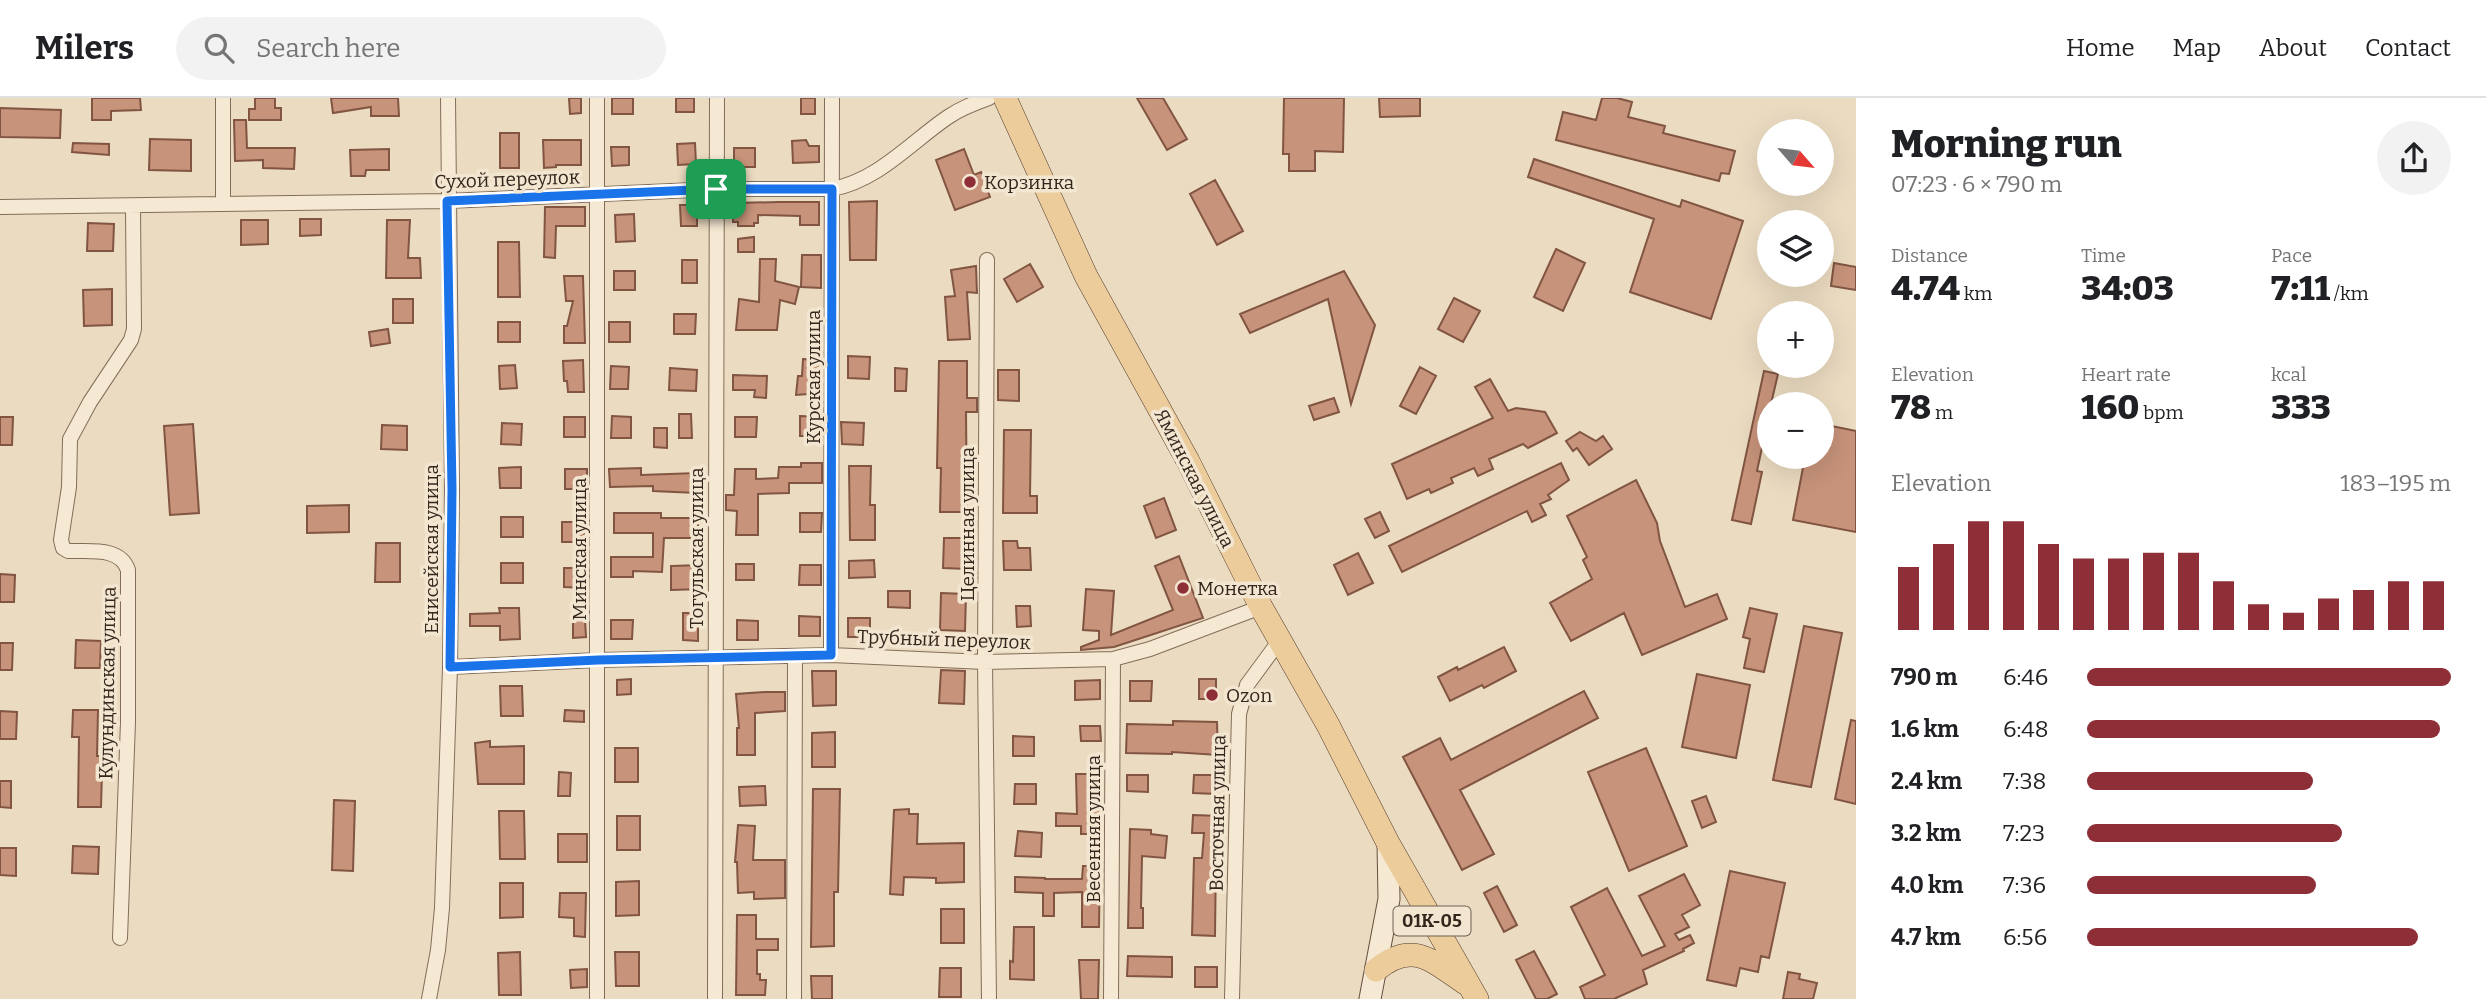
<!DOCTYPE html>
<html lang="en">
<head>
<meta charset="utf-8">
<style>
	:root { --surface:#fff; --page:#f2f2f2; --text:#202124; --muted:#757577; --line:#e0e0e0; --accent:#8e2e37 }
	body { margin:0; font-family:Bitter,serif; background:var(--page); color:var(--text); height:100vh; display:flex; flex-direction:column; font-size:26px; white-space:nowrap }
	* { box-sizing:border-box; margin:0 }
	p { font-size:23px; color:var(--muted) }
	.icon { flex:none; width:38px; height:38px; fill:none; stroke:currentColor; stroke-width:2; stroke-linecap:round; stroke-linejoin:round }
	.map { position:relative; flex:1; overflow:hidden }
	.panel { display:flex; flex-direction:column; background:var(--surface); width:630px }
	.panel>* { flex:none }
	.needle { width:46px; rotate:118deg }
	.controls { position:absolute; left:1757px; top:21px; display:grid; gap:14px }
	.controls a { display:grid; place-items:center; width:77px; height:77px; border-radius:50%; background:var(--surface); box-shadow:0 7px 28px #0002; font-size:35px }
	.pin { position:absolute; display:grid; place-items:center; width:60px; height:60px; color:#fff; margin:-30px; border-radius:14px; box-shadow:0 4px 10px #0006 }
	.round { display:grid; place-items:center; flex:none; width:74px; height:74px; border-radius:37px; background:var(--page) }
	.head { display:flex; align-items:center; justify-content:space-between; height:119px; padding:0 35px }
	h1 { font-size:38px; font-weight:800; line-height:52px }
	.stats { display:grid; grid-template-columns:repeat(3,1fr); gap:10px; height:119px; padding:7px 35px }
	.stats div { display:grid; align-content:center }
	.stats b { font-size:35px; font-weight:800 }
	.stats small { font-size:19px; font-weight:400 }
	.stats p { font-size:19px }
	.chart { height:196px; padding:14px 35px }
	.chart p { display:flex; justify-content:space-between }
	.chart svg { width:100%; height:126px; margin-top:7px; stroke:var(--accent); stroke-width:6 }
	ul { padding:0 35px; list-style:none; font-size:23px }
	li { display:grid; grid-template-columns:112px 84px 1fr; align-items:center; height:52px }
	li i { height:18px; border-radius:9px; background:var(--accent) }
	header { display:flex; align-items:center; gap:42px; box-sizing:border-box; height:98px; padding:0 35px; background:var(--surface); border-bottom:2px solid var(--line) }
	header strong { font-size:33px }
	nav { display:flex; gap:38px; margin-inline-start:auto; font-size:24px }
	.search { width:490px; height:63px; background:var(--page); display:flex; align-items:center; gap:18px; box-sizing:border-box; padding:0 24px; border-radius:38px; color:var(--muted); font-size:26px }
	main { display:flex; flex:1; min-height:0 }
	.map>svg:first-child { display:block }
</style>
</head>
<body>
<header>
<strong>Milers</strong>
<div class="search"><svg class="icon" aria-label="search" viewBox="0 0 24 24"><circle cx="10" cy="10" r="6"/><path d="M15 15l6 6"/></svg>Search here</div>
<nav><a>Home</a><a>Map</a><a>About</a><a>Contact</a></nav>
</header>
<main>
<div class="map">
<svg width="1856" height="901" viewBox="0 0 1856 901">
	<rect width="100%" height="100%" fill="#ebdbc1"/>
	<!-- building -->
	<path fill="#c7937a" stroke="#815542" stroke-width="2" d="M92 0H140L141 12 111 13V22H92Z
		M255 0H275V10H281V22H249V11H255Z
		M331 0H398L399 18H371V9L333 15Z
		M569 0H581V15L570 16Z
		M612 0H633V16H612Z
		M676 0H694V14H676Z
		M801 0H815V16H801Z
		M1137 0H1163L1187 41 1167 52Z
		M1284 0H1344L1343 54 1315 53V73H1289V56H1283Z
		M1379 0H1420V18L1380 19Z
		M1602 0H1617L1632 4 1628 19 1665 28 1663 35 1735 53 1729 76 1721 75 1719 83 1556 42 1563 14 1596 22Z
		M0 10 61 12 60 40 0 39Z
		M234 22H246L247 50H295L294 71 263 70V62L235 63Z
		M500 35H519V70H500Z
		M150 41 191 42V73L149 72Z
		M543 42H581V67H556V69L544 70Z
		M806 42 809 48H819V64L793 65 792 43Z
		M73 45 109 46V57L72 54Z
		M695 45 696 66 678 67 677 46Z
		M611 49H629V67L612 68Z
		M734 50H755V69H734Z
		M389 51V72H366L365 78H351L350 52Z
		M964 51 974 77 981 74 990 99 955 112 936 62Z
		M1534 61 1680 109 1682 102 1743 123 1711 221 1630 194 1654 121 1528 79Z
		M1215 82 1243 133 1217 147 1190 96Z
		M877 103 876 162H850L849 104Z
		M779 104H819V127H800V118L758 117V125H754V128H738V124H733L734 105Z
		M680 107H697V128H681Z
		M545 109H585V128H556L555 160 544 159Z
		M634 116 635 143 616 144 615 117Z
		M300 121H321V137L300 138Z
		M241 122H268V146L241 147Z
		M387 122H410L408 160H420L421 180H386Z
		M88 125 114 126 113 153H87Z
		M754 139V154H738V141Z
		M498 144H519L520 199H498Z
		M1556 151 1585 165 1563 213 1534 199Z
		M802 157H821V190L801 189Z
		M760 161H776L775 183 799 189 795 206 780 202 777 232H736L739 201 759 204Z
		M682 162H697V185H682Z
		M1834 165 1856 169V192L1831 188Z
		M1030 166 1043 189 1017 204 1004 181Z
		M976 168 977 195 967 194 970 241 948 242 945 199 955 198 951 172Z
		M614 173H635V192H614Z
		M1344 173 1375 227 1351 306 1328 201 1250 235 1240 216Z
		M564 178H583L585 245H564V228H567L573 203H566Z
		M112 191V227L84 228 83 192Z
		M1454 200 1480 213 1463 244 1438 231Z
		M393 201H413V225H393Z
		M674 216H696L695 236H674Z
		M498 224H520V244H498Z
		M609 224H630V244H609Z
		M388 231 390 245 371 248 369 234Z
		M848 258 870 259 869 281 848 280Z
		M803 261 822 262 821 295 796 297 798 278H802Z
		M583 262 584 294H568L567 283H564L563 263Z
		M939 263H967V300H977V314H966L967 414H940L941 370H937Z
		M515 267 517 290 500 291 499 268Z
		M611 268 629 269 628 291H610Z
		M1420 269 1436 278 1416 316 1400 308Z
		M670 270 697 272 696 293 669 292Z
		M895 270 907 271 906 293H895Z
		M998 272H1019V303L998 302Z
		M1764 273 1778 276 1771 306H1769V317L1757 373 1762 374 1751 426 1732 422Z
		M733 277 767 278 766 300 754 299 755 292H733Z
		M1490 281 1508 313 1516 310 1545 314 1557 335 1528 350 1523 346 1489 361 1493 371 1478 378 1474 370 1451 380 1453 385 1431 395 1429 391 1407 401 1392 366 1493 320 1475 289Z
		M1334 300 1339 314 1314 322 1309 308Z
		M679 316H691L692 340H679Z
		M612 318 631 319V340H611Z
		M800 318 822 319V338H800Z
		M0 319H13L12 347H0Z
		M564 319H585V339H564Z
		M735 319H757L756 339H735Z
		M841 324 864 325 863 347 842 346Z
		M502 325 522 326 521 347 501 346Z
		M193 326 199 415 170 417 164 328Z
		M1822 326 1856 333V434L1793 422 1805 359H1822Z
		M382 327 407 328V352L381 351Z
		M654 330H667V350L654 349Z
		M1004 332H1031L1030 398H1037V415H1003Z
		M1580 334 1596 343 1603 338 1612 351 1589 367 1577 350 1573 353 1566 343Z
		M801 365H822V385H789V395L758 396V437H736L737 413 726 412V397H734L735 371H756V381L778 380 779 369H801Z
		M1561 365 1569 382 1548 397 1551 401 1540 406 1546 417 1532 424 1527 413 1402 474 1389 448Z
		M849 368H871L870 407H875V442H850Z
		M521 369V390H500L499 370Z
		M641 370V377L697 375V395L653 393V388L610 389 609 371Z
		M565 371H587V391H565Z
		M1636 382 1657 425 1660 443 1685 509 1717 496 1727 521 1642 557 1624 515 1571 543 1550 505 1592 481 1583 462 1587 459 1567 418Z
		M1164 400 1176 432 1156 440 1144 408Z
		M349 407V434L307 435V408Z
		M1380 414 1389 433 1375 440 1365 421Z
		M614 415H661V420H698V440H664L662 474 633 473V479H611V459H653V435H614Z
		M800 415H822L821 434H800Z
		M501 419H523V439H501Z
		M562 424H584V444H562Z
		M944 440H968L967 471 943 470Z
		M1003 443H1017L1018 450H1030L1031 472H1004Z
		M376 445H400V484H375Z
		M1358 455 1373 485 1348 497 1334 467Z
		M1179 458 1203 520 1114 549 1081 552V549L1099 542V533L1083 532 1086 491 1114 493 1111 537 1173 512 1155 468Z
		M874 462 875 479 849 480V463Z
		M501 465H523V485H501Z
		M736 466H754V482H736Z
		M702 467 703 491 671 492V468Z
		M800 467H821V487H799Z
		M564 470H586V490L564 489Z
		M0 476 15 477 14 504H0Z
		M888 493H910V510L888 509Z
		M941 495 966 496 965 533 940 532Z
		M1016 508H1030L1031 528 1017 529Z
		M499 510H519L520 541 500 542V528H470V516L500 515Z
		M1750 510 1777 516 1764 574 1744 570 1750 541 1743 539Z
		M683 515H698V543L683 542Z
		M799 518 820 519V538H799Z
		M848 520H870V539H848Z
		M585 521 586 539 573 540V522Z
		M611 522H633L632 541H611Z
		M737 522 758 523V542H737Z
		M1804 528 1842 535 1811 689 1773 682Z
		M76 542 101 543 100 570H75Z
		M0 545H13L12 572H0Z
		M1504 549 1516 573 1484 590 1482 587 1450 603 1438 579 1457 569 1458 572Z
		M941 572 965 573 964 606 939 605Z
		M812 573H836V607L813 608Z
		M1697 576 1750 587 1736 660 1682 649Z
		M631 581V596L617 597V582Z
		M1199 581H1216V601H1199Z
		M1100 582V601L1075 602V583Z
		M1130 583H1152L1151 603H1130Z
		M500 588H522L523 618H501Z
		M1584 593 1598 620 1460 692 1494 756 1462 772 1403 659 1440 640 1451 662Z
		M765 594H785V613L755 615V657H737V630H739L736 596Z
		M73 612H98L97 658H108V674H102L101 709H78L79 639H72Z
		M565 612 584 613V624L564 623Z
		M0 613 17 614 16 641H0Z
		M1851 622 1856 623V706L1835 701Z
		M1173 623 1217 624 1218 657 1172 654V656L1126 655 1127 626 1173 627Z
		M1080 628H1100L1101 643H1081Z
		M835 634V669H812V635Z
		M1013 638 1034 639V658H1013Z
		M490 643V649L524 648V686H478L475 645Z
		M615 650H638V684H615Z
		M1646 650 1687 748 1629 773 1588 674Z
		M559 674 571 675 570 698H558Z
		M1076 676H1100L1102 736H1081V728H1056V715L1077 716Z
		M1127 677H1148V694L1127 693Z
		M1194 677H1217L1216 696 1193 695Z
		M0 683H11V710L0 709Z
		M1015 686H1036V706H1014Z
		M765 688 766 707 740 708 739 689Z
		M813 691H840L838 794H834V848L811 849Z
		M1706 698 1716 724 1702 730 1692 703Z
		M334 702 355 703 353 773 332 772Z
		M909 711V716H918L917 746 964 745V784L936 785V780L904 779 903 797 890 796 894 712Z
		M499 713H524L525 761H500Z
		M1193 717 1220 718 1218 757 1216 756 1215 838 1192 837 1194 760H1202L1204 735H1192Z
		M617 718H640V752H617Z
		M738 727 755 728 753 762H785V800L754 801V794L738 795 737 764H735Z
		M1130 731 1151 732V736L1167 738 1165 760 1142 758 1141 810H1143V830H1128Z
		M1018 733 1042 735 1041 759 1015 758Z
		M558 736H587V764H558Z
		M73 748 99 749 98 776 72 775Z
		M0 750H16V778L0 777Z
		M1083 768H1100L1099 829H1082V794L1054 795V818H1043V795L1015 794V779L1045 780V781H1082Z
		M1730 773 1785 785 1769 860 1761 858 1758 874 1740 870 1736 888 1707 882Z
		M1684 776 1700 807 1682 817 1689 829 1675 836 1679 842 1690 837 1694 845 1683 851 1684 853 1643 872 1647 886 1614 901H1585L1580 889 1605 877 1571 809 1607 790 1642 858 1665 848 1639 798Z
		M639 783V817L616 818V784Z
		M500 785H523V819L500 820Z
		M1497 788 1517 827 1504 834 1484 795Z
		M560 795H586L585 839 574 838V820L559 819Z
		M941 811H964V845H941Z
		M737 817H756V841H778V852H757V876H760V882H766L765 897H736Z
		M1014 829H1034V882L1010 881V863L1013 864Z
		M1534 853 1557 896 1547 901H1536L1516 862Z
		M520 854 521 897H499L498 855Z
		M615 854H639V888H616Z
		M1128 858 1172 859V879L1127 878Z
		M1079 862H1099L1098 901H1081Z
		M1195 869H1217V889H1195Z
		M940 870H961V899H939Z
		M587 871V889L571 890 570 872Z
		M1788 874 1800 876 1799 881 1817 885 1813 901H1783Z
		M811 878H832V901H812Z"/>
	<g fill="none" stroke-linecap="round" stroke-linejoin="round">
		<defs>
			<path id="minor" d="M597 0V901
				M223 106V0
				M0 109 447 103 716 91H832C879 82 911 44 948 19 961 10 975 5 989 0
				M987 162 985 564 989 901
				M831 557 832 0
				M450 569 598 562 831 557 985 564 1113 561 1150 551 1261 509
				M120 840 128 624V472C120 448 88 454 68 453L63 450 61 442 69 389 70 341 90 304 131 242 134 231 133 108
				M429 901 438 852 442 810 450 569 452 391 448 0
				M715 901 717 0
				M794 901 795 558
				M1111 901 1113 561
				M1232 901 1239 616 1247 587 1280 542"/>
			<path id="secondary" d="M1370 901 1389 801 1388 745"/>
			<path id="primary" d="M1005 0 1086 178 1188 363 1261 509 1328 627 1388 745 1477 901
				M1376 872C1412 842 1431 862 1465 885"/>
		</defs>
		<!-- minor casing -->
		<use href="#minor" stroke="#836d5a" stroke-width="16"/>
		<!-- secondary casing -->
		<use href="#secondary" stroke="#654e3d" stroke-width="23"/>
		<!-- primary casing -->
		<use href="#primary" stroke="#513c2e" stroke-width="24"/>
		<!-- minor -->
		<use href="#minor" stroke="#f6e9d4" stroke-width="14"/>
		<!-- secondary -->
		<use href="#secondary" stroke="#f6e9d4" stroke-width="21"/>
		<!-- primary -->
		<use href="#primary" stroke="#eccc9b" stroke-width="23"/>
	</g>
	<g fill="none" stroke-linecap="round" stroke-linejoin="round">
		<defs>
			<path id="route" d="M716 91H832L831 557 598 562 450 569 452 391 447 103Z"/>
		</defs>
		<!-- route casing -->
		<use href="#route" stroke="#fff" stroke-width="14"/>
		<!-- route -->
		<use href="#route" stroke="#1a73e8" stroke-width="9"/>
	</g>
	<!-- markers -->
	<g fill="#8e2e37" stroke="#f3e6d0" stroke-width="2.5">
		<circle cx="970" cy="84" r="7"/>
		<circle cx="1183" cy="490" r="7"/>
		<circle cx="1212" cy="597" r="7"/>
	</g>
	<g text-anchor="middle" stroke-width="7" stroke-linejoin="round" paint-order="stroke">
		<!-- shield labels -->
		<rect fill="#f3e6d0" stroke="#6d6053" stroke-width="2" x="1393.5" y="808.5" width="77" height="29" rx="5"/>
		<g font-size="18" font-weight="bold" fill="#34261d">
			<text x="1432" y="829">01К-05</text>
		</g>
		<!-- street labels -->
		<g font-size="19" fill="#34261d" stroke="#f3e6d0">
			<text transform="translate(507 81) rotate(-2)" y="7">Сухой переулок</text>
			<text transform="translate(813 279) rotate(-90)" y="7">Курская улица</text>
			<text transform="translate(1195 380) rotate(63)" y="7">Яминская улица</text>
			<text transform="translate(967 426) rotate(-90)" y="7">Целинная улица</text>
			<text transform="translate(696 450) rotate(-90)" y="7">Тогульская улица</text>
			<text transform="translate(431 451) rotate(-90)" y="7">Енисейская улица</text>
			<text transform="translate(579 451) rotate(-90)" y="7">Минская улица</text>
			<text transform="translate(944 541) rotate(2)" y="7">Трубный переулок</text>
			<text transform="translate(107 585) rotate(-89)" y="7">Кулундинская улица</text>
			<text transform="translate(1217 715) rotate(-89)" y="7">Восточная улица</text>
			<text transform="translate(1093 731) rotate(-90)" y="7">Весенняя улица</text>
		</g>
		<!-- poi labels -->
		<g font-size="19" fill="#34261d" stroke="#f3e6d0" text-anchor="start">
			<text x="984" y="91">Корзинка</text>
			<text x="1197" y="497">Монетка</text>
			<text x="1226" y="604">Ozon</text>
		</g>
	</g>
</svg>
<div class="controls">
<a><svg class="needle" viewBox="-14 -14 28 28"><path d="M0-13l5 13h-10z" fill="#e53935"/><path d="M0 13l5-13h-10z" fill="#757577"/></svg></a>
<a><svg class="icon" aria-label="layers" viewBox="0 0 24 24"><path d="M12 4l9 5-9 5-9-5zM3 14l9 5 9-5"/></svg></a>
<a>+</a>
<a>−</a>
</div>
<div class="pin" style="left:716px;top:91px;background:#1e9e55"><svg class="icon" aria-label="arrive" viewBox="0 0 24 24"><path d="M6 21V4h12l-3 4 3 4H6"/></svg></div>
</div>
<section class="panel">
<div class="head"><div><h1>Morning run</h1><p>07:23 · 6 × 790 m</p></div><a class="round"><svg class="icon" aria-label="share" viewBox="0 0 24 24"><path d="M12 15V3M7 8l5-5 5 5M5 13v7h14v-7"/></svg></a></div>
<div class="stats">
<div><p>Distance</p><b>4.74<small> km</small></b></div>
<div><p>Time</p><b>34:03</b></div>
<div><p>Pace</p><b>7:11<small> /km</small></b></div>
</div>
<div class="stats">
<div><p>Elevation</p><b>78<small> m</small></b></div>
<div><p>Heart rate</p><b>160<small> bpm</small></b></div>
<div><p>kcal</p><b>333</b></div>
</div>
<div class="chart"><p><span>Elevation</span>183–195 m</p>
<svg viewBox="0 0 160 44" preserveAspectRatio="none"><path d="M5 44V22M15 44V14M25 44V6M35 44V6M45 44V14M55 44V19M65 44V19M75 44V17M85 44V17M95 44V27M105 44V35M115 44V38M125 44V33M135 44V30M145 44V27M155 44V27"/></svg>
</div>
<ul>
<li><b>790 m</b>6:46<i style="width:100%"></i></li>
<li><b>1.6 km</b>6:48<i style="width:97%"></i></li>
<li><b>2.4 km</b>7:38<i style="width:62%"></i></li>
<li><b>3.2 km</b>7:23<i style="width:70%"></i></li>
<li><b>4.0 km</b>7:36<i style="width:63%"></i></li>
<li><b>4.7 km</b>6:56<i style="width:91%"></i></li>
</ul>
</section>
</main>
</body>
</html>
